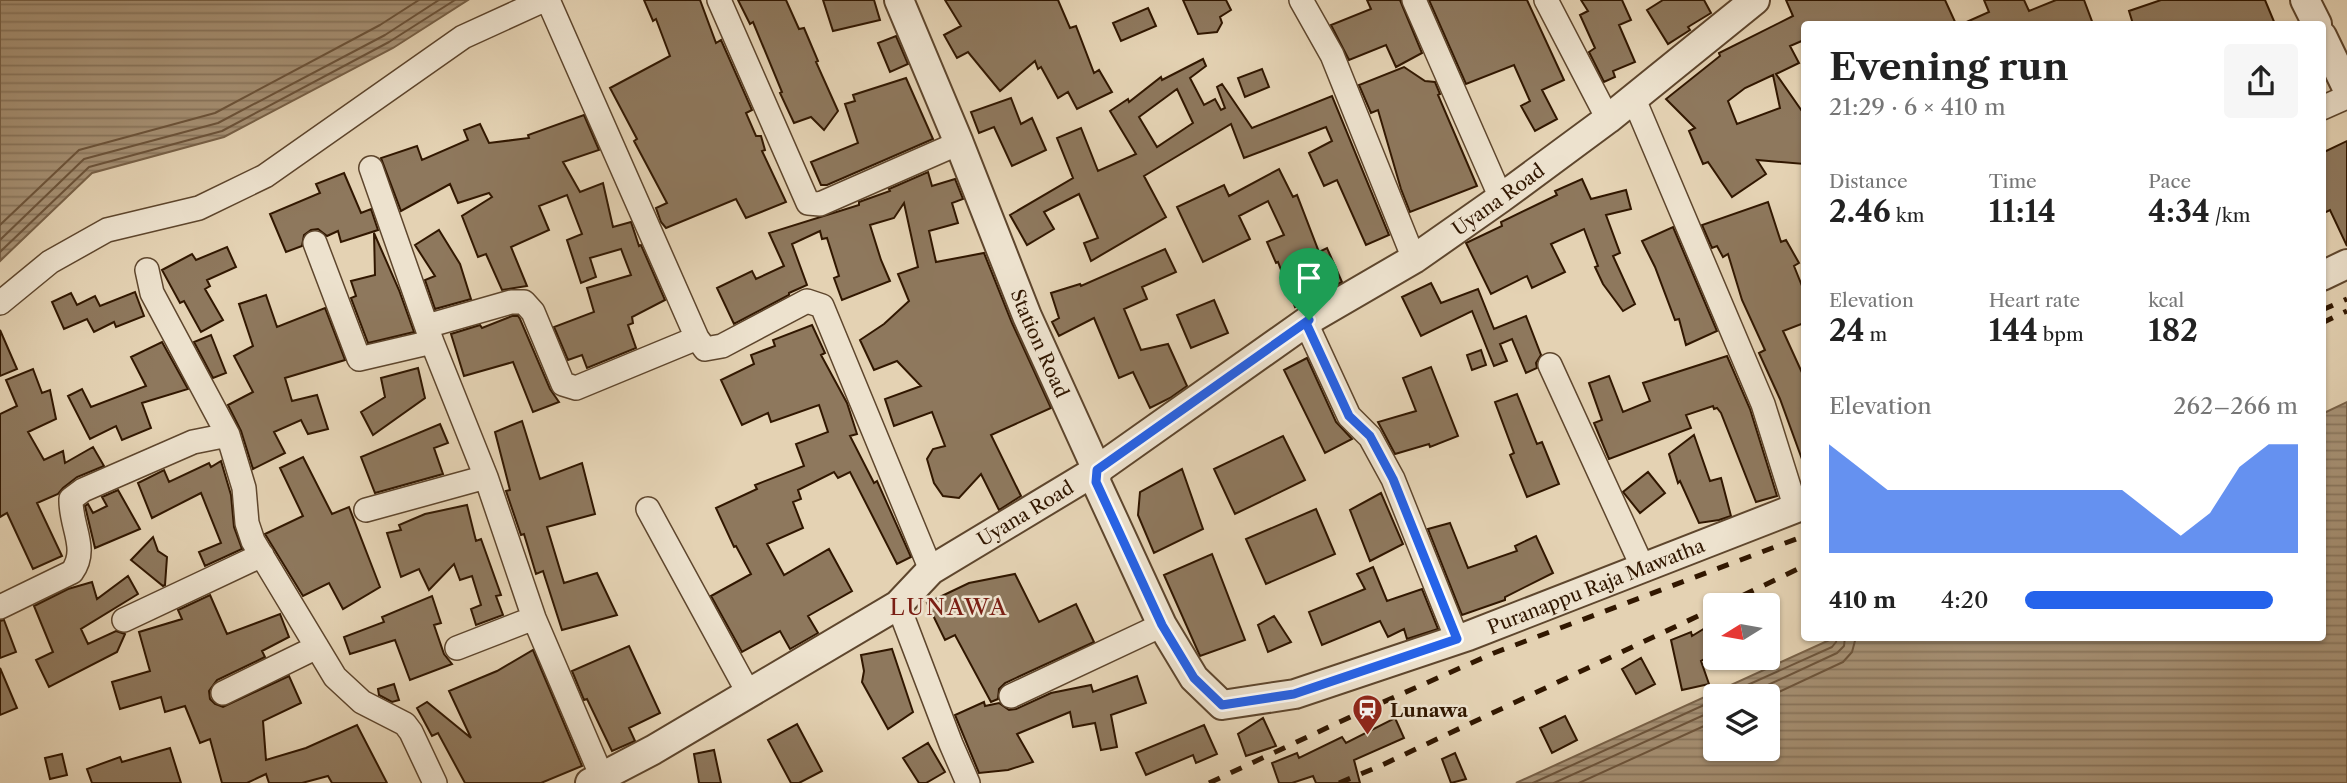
<!DOCTYPE html>
<html lang="en">
<head>
<meta charset="utf-8">
<style>
	:root { --surface:#fff; --page:#f6f6f6; --text:#222; --muted:#767676; --accent:#2563eb }
	body { margin:0; font-family:"Libre Caslon Text",serif; background:var(--page); color:var(--text); height:100vh; display:flex; flex-direction:column; font-size:26px; white-space:nowrap }
	* { box-sizing:border-box; margin:0 }
	p { font-size:23px; color:var(--muted) }
	.icon { flex:none; width:38px; height:38px; fill:none; stroke:currentColor; stroke-width:2; stroke-linecap:round; stroke-linejoin:round }
	.map { position:relative; flex:1; overflow:hidden }
	.sheet { position:absolute; left:1801px; top:21px; width:525px; height:620px; display:flex; flex-direction:column; background:var(--surface); border-radius:7px; box-shadow:0 2px 5px #0004 }
	.sheet>* { flex:none }
	.needle { width:46px; rotate:259deg }
	.tools { position:absolute; left:1703px; top:593px; display:grid; gap:14px }
	.tools a { display:grid; place-items:center; width:77px; height:77px; border-radius:7px; background:var(--surface); box-shadow:0 2px 5px #0004; font-size:35px }
	.pin { position:absolute; display:grid; place-items:center; width:60px; height:60px; color:#fff; margin:-72px -30px; border-radius:50% 50% 50% 0; rotate:-45deg; box-shadow:0 0 7px #0007 }
	.pin .icon { rotate:45deg }
	.round { display:grid; place-items:center; flex:none; width:74px; height:74px; border-radius:7px; background:var(--page) }
	.headline { display:flex; align-items:center; justify-content:space-between; height:119px; padding:0 28px }
	h1 { font-size:38px; font-weight:700; line-height:52px }
	.stats { display:grid; grid-template-columns:repeat(3,1fr); gap:10px; height:119px; padding:7px 28px }
	.stats div { display:grid; align-content:center }
	.stats b { font-size:30px; font-weight:700 }
	.stats small { font-size:19px; font-weight:400 }
	.stats p { font-size:19px }
	.chart { height:196px; padding:14px 28px }
	.chart p { display:flex; justify-content:space-between }
	.chart svg { width:100%; height:126px; margin-top:7px; fill:var(--accent); opacity:.7 }
	ul { padding:0 28px; list-style:none; font-size:23px }
	li { display:grid; grid-template-columns:112px 84px 1fr; align-items:center; height:52px }
	li i { height:18px; border-radius:9px; background:var(--accent) }
	.map>svg:first-child { display:block }
</style>
</head>
<body>
<div class="map">
<svg width="2347" height="783" viewBox="0 0 2347 783">
	<defs>
		<pattern id="water-rules" width="6" height="5" patternUnits="userSpaceOnUse" patternTransform="scale(1.75)"><rect width="6" height="5" fill="#a79276"/><path d="M0 2.5h6" fill="none" stroke="#89765e"/></pattern>
	</defs>
	<rect width="100%" height="100%" fill="#e4d2b3"/>
	<filter id="stains"><feTurbulence type="fractalNoise" baseFrequency=".00286" numOctaves="4"/><feColorMatrix values="0 0 0 0 .2 0 0 0 0 .09 0 0 0 0 .02 0 0 0 .5 -.17"/></filter>
	<radialGradient id="worn" r=".72"><stop offset=".6" stop-color="#630" stop-opacity="0"/><stop offset="1" stop-color="#630" stop-opacity=".3"/></radialGradient>
	<!-- water -->
	<path fill="url(#water-rules)" stroke="#786147" stroke-width="2" fill-rule="evenodd" d="M0 0H468L393 48 224 137 92 173 0 261Z
		M2347 402V783H1516L1836 637H2322V414ZM1715 696H1768V749H1715Z"/>
	<g fill="none" stroke-linecap="round" stroke-linejoin="round">
		<!-- shore -->
		<path stroke="#6c543b" stroke-width="2" d="M0 225 79 150 215 113 380 25 419 0
			M0 240 84 159 218 123 385 35 439 0
			M0 252 89 167 222 131 389 42 455 0
			M1723 696 1832 647 1836 642 1837 637
			M1744 696 1837 653 1844 646 1845 637
			M1768 697 1843 662 1852 652 1856 637
			M1533 783 1715 700
			M1554 783 1715 710
			M1579 783 1715 721"/>
	</g>
	<!-- building -->
	<path fill="#8e785d" stroke="#311700" stroke-width="2" fill-rule="evenodd" d="M644 0H700L716 43 721 40 752 110 746 113 756 136H761L765 150 762 151 786 202 746 218 736 199 666 228 661 222 656 208 667 203 634 141 637 139 610 88 670 56 656 19 653 21Z
		M738 0H786L799 29 804 28 818 61 816 62 838 111 824 130 811 117 794 123 780 93 782 92 753 22 750 24Z
		M823 0H874L880 20 833 31Z
		M945 0H1058L1070 28 1076 26 1094 73 1099 70 1112 92 1077 109 1068 92 1058 98 1041 67 1038 69 1035 61 1000 91 968 52 957 58 944 35 961 26Z
		M1183 0H1226L1231 10 1220 17 1222 23 1217 32 1198 34Z
		M1367 0H1400L1422 53 1396 67 1386 45 1349 60 1331 25 1371 9Z
		M1429 0H1527L1564 80 1542 90 1557 119 1535 131 1521 106 1530 101 1514 65 1466 84Z
		M1581 0H1622L1631 20 1619 25 1635 62 1613 71 1615 77 1604 82 1589 52 1595 48 1580 15 1588 11Z
		M1663 0H1704L1711 13 1688 27 1690 30 1668 44 1647 10Z
		M1786 0H1945L1956 24H1804V40L1790 46 1799 63 1776 74 1804 114V164L1757 160 1766 174 1732 197 1708 162 1703 164 1689 131 1695 128 1666 99 1720 56 1719 53 1793 16ZM1773 75 1780 108 1737 124 1728 101 1745 88Z
		M1984 0H2024L2029 11 2056 0H2084L2093 24H1962L1989 12Z
		M2161 0H2265L2275 24H2133L2129 11Z
		M1148 8 1156 26 1121 41 1113 23Z
		M896 36 908 64 890 72 878 43Z
		M1203 59 1206 66 1190 78 1204 105 1215 99 1221 110 1225 108 1217 87 1222 84 1252 128 1332 96 1389 235 1366 245 1337 180 1324 186 1309 153 1332 141 1326 127 1244 158 1231 124 1144 176 1166 217 1091 261 1084 243 1098 238 1079 194 1044 212 1054 229 1027 245 1010 215 1073 178 1057 138 1081 128 1098 171 1136 154 1110 111 1128 99 1129 102 1161 77 1162 80ZM1177 89 1193 123 1157 147 1139 117Z
		M1404 67 1425 81 1435 82 1440 94 1438 95 1477 186 1410 212 1401 189 1378 110 1371 113 1359 85Z
		M1262 69 1269 87 1245 97 1238 78Z
		M906 78 933 139 827 185H821L811 162 858 143 845 104 855 101 853 95Z
		M1011 98 1021 124 1032 118 1046 150 1012 166 994 127 979 133 971 112Z
		M584 115 599 150 563 162 580 192 603 183 613 227 631 222 639 246 641 245 665 300 632 317 633 323 628 325 636 348 587 368 582 355 568 360 554 327 594 312 587 288 631 275 621 249 590 258 596 277 581 283 567 240 582 234 567 195 539 206 549 230 511 247 527 286 502 290 486 254 478 257 462 216 492 197 489 193 458 203 450 184 401 211 381 158 417 146 422 160 468 140 464 130 480 124 489 143 529 138 528 135Z
		M2347 141V246L2330 210 2322 214V153Z
		M1279 169 1293 197 1297 195 1319 252 1327 248 1342 282 1295 307 1278 262 1276 263 1267 242 1284 235 1268 201 1239 216 1250 239 1203 262 1177 207 1224 185 1229 196Z
		M928 172 932 186 955 179 963 199 952 203 958 223 929 231 936 262 984 253 1012 323 1051 408 991 435 1021 496 999 510 981 474 959 498 943 496 934 483 927 459 933 449 945 446 932 412 894 426 885 399 921 386 897 361 874 370 860 340 884 324 909 301 898 274 918 267 904 203 894 218 870 225 881 260 890 281 842 300 834 278 839 276 827 238 822 239 820 231 792 244 807 285 789 293V295L734 324 717 288 752 271 756 279 784 266 769 233 859 205V202L890 191 889 189Z
		M344 173 361 213 371 209 378 230 341 242 338 231 327 236 318 229 311 230 304 235 302 246 286 252 270 214 320 193 316 184Z
		M1582 179 1591 199 1626 190 1631 209 1606 215 1620 253 1613 256 1635 304 1623 311 1603 284 1595 267 1598 266 1584 229 1551 244 1565 272 1532 288 1527 276 1491 294 1466 243 1502 226 1501 222 1557 195 1555 191Z
		M1768 202 1781 242 1786 240 1799 263 1794 266 1804 291V323L1783 331 1804 377 1803 462 1780 399 1759 353 1765 350 1742 300 1728 254 1723 257 1717 246 1712 248 1702 225Z
		M1673 227 1717 331 1686 345 1679 319 1675 320 1655 267 1642 241Z
		M439 230 460 264 471 299 435 309 425 280 435 276 415 245Z
		M374 233 399 290 414 332 368 343 351 298 356 296 351 281 375 275Z
		M227 247 236 267 207 280 210 286 205 289 223 320 201 332 184 301 180 303 162 270 192 254 196 260Z
		M1165 249 1176 272 1142 287 1147 299 1124 309 1141 350 1168 344 1187 386 1170 398 1150 408 1133 372 1119 378 1094 318 1059 336 1052 322 1059 318 1051 293 1080 284 1081 286Z
		M1431 283 1441 303 1478 289 1494 329 1526 316 1541 355 1536 363 1537 368 1526 373 1512 339 1500 344 1507 361 1494 366 1472 311 1421 336 1402 297Z
		M135 292 144 316 116 327 114 322 94 332 87 319 64 329 52 302 71 293 77 305 95 296 100 306Z
		M266 295 277 327 325 308 345 360 285 378 292 401 317 395 328 429 308 434 301 420 274 432 285 453 253 469 241 431 228 405 253 392 234 356 253 346 239 304Z
		M1214 300 1228 333 1191 348 1177 315Z
		M512 316H518L520 319 550 389 559 402 533 412 513 362 464 376 451 334 480 325 482 328Z
		M812 325 825 353 821 355 847 403 857 434 850 436 874 483 877 481 911 557 897 564 850 472 838 478 834 472 798 490 801 499 793 502 803 528 767 544 784 575 829 549 852 591 808 616 818 633 790 649 780 631 742 652 711 596 751 574 736 546 734 547 716 508 757 489 755 485 804 466 796 444 828 432 819 405 771 422 768 413 742 425 721 380 754 364 751 355 775 346 773 340Z
		M0 330 17 369 0 376Z
		M211 335 226 373 213 378 194 342Z
		M162 342 188 389 142 403 151 428 122 440 116 426 90 439 68 396 82 389 91 407 146 386 131 357Z
		M1481 350 1486 365 1472 370 1467 355Z
		M1727 356 1750 409 1777 496 1756 502 1721 413 1717 408 1714 409 1713 406 1686 415 1691 428 1609 459 1594 423 1602 420 1589 383 1609 376 1623 412 1650 401 1643 383Z
		M1307 358 1336 422 1352 439 1325 453 1284 370Z
		M1431 367 1458 436 1430 447 1429 444 1395 454 1378 422 1416 411 1403 378Z
		M418 368 425 398 373 435 361 412 385 397 381 378Z
		M33 369 42 393 50 390 56 419 28 432 44 460 63 451 65 463 93 447 104 466 77 477 63 488 58 494 37 503 62 556 33 569 7 513 0 517V414L17 406 6 380Z
		M1517 394 1537 444 1542 442 1559 484 1527 497 1510 455 1514 453 1495 402Z
		M522 421 540 479 582 463 595 514 547 527 564 583 597 573 617 615 562 630 543 571 536 574 524 534 521 535 506 491 510 490 495 432Z
		M440 424 448 443 434 448 443 474 375 493 361 457Z
		M1694 435 1710 481 1721 478 1731 516 1719 520 1699 523 1680 481 1678 483 1669 454Z
		M1283 436 1305 480 1235 514 1214 469Z
		M303 457 332 514 349 507 380 587 343 609 329 583 303 596 265 534 303 516 280 468Z
		M221 461 231 495 234 527 242 549 205 566 199 552 221 543 201 493 152 518 138 483 164 470 169 482 209 463 211 467Z
		M1182 469 1203 529 1154 553 1138 515 1140 492Z
		M1648 472 1665 493 1640 513 1623 492Z
		M118 490 140 529 95 548 85 506 88 504 93 513 107 506 102 497Z
		M1381 493 1403 544 1370 561 1350 510Z
		M467 505 476 541 481 539 501 595 496 596 503 615 476 625 471 609 481 605 472 576 460 580 454 564 429 590 419 569 401 577 387 533 401 530 399 525 425 514Z
		M1316 509 1335 554 1266 584 1246 539Z
		M1450 523 1468 568 1517 551 1515 546 1536 536 1553 573 1505 597V600L1462 615 1428 529Z
		M153 537 158 551 167 557 165 585 163 586 131 560Z
		M1212 554 1245 640 1200 656 1164 575Z
		M1373 567 1387 601 1422 589 1438 629 1407 639 1404 629 1388 637 1380 621 1322 645 1309 612 1365 589 1357 574Z
		M1015 574 1039 622 1076 604 1094 642 1005 683 999 689 998 699 991 702 955 635 945 640 927 603 969 583Z
		M128 576 138 594 81 629 88 644 116 631 125 634 117 652 49 687 36 660 53 652 34 606 68 589 92 582 97 599Z
		M210 595 227 634 280 614 289 637 262 651 265 657 217 680 209 691 210 699 215 704 223 707 289 676 301 703 263 721 266 760 306 748 357 725 387 783H332L328 776 302 783H269L266 774 247 783H222L210 739 200 743 185 706 165 712 161 697 120 709 112 682 150 671 139 632 182 619 178 610Z
		M432 596 441 623 434 625 444 654 452 664 410 680 395 640 350 654 344 637 384 622 382 617Z
		M1274 616 1291 642 1268 652 1258 625Z
		M4 620 16 652 0 658V621Z
		M1715 622V653L1701 661 1709 684 1682 690 1671 640 1691 632 1692 636Z
		M629 646 660 713 629 728 635 741 612 751 587 699 584 700 572 671Z
		M892 649 913 712 888 729 862 682 864 671 861 655Z
		M533 650 582 766 541 783H465L438 733 432 736 417 708 427 702 471 738 449 691 497 671Z
		M1641 658 1655 684 1636 694 1622 669Z
		M0 668 17 708 0 715Z
		M1137 676 1146 703 1111 715 1117 747 1101 750 1095 723 1073 727 1070 712 1017 734 1033 762 1008 770 979 773 955 715 984 702 985 706 999 703 1009 710 1016 709 1051 693 1091 685 1093 692Z
		M394 684 399 700 392 702 379 695 378 689Z
		M1565 716 1577 740 1552 753 1540 728Z
		M1263 718 1276 746 1246 756 1238 734Z
		M1395 718 1404 738 1354 760 1360 783H1316L1313 776 1292 783H1279L1272 763 1297 753 1299 758 1342 737 1346 743Z
		M797 724 822 771 799 783H791L768 740Z
		M1204 725 1217 754 1196 763 1193 755 1146 775 1136 753Z
		M928 743 945 772 926 783H919L903 758Z
		M170 748 181 783H92L87 769 120 757 122 762Z
		M714 750 721 783H699L694 754Z
		M1455 753 1466 779 1451 783 1442 759Z
		M62 754 67 775 50 779 45 758Z"/>
	<g fill="none" stroke-linecap="round" stroke-linejoin="round">
		<defs>
			<path id="minor" d="M548 0 697 338 705 349 722 346 807 301 822 306 931 570
				M719 0 808 203 820 204 959 143
				M1301 0 1332 55 1414 259
				M1414 0 1501 198
				M1546 0 1608 119
				M1633 97 1763 404 1796 509
				M2322 108 2347 97
				M371 168 432 342 486 477 534 618 602 777
				M315 243 359 359 432 342
				M147 270 152 293 228 435 244 488 247 523 253 541 335 677 362 702 405 724 411 732 435 783
				M0 303 50 262 107 230 199 208 265 176 463 37 544 0
				M1309 320 1306 323 1349 416 1370 437 1393 479 1457 639
				M427 326 511 302H524L533 312 563 384 576 388 697 338
				M1550 365 1643 568
				M648 509 749 694
				M366 510 486 477
				M898 605 951 744 968 783
				M0 607 72 572C89 549 70 526 71 499L83 490 193 442 228 435
				M124 620 262 555
				M457 648 534 618
				M223 693 317 647
				M1011 696 1162 625"/>
			<g id="tertiary">
				<path id="s1" d="M899 0 959 143 1027 316 1097 470 1096 482 1162 625 1194 678 1222 705 1295 694 1468 636 1804 505"/>
				<path d="M2305 0 2317 24"/>
				<path d="M2322 36 2347 88"/>
				<path d="M2322 276 2347 264"/>
				<path id="s2" d="M590 783 653 750 898 605 931 570 1097 470 1309 320 1414 259 1501 198 1608 119 1755 0"/>
			</g>
		</defs>
		<!-- minor casing -->
		<use href="#minor" stroke="#5e462d" stroke-width="26"/>
		<!-- tertiary casing -->
		<use href="#tertiary" stroke="#5e462d" stroke-width="32"/>
		<!-- minor -->
		<use href="#minor" stroke="#ede2ce" stroke-width="23"/>
		<!-- tertiary -->
		<use href="#tertiary" stroke="#ede2ce" stroke-width="28"/>
		<!-- rail -->
		<path stroke="#311700" stroke-width="5" stroke-dasharray="12 12" stroke-linecap="butt" d="M2322 310 2347 299
			M2322 323 2347 311
			M1721 606 1804 566
			M1209 783 1363 711 1494 653 1804 536
			M1339 783 1380 766 1715 608"/>
	</g>
	<g fill="none" stroke-linecap="round" stroke-linejoin="round">
		<defs>
			<path id="route" d="M1309 320 1306 323 1349 416 1370 436 1393 479 1457 639 1294 694 1222 705 1194 678 1162 625 1096 482 1097 470Z"/>
		</defs>
		<!-- route casing -->
		<use href="#route" stroke="#fff" stroke-width="14"/>
		<!-- route -->
		<use href="#route" stroke="#2563eb" stroke-width="9"/>
	</g>
	<!-- icons -->
	<defs>
		<symbol id="station-pin" viewBox="-11 -11 22 30"><path d="M0 17L-7.5 6A9.5 9.5 0 1 1 7.5 6Z" fill="#8f2418" stroke="#ede2ce"/><path d="M-3-6H3Q5-6 5-4V2Q5 4 3 4L4.5 6H3L1.5 4h-3L-3 6H-4.5L-3 4Q-5 4-5 2V-4Q-5-6-3-6ZM-3.5-4v3h7v-3ZM-3.5 1v1.5H-2V1ZM2 1v1.5H3.5V1Z" fill="#fff"/></symbol>
	</defs>
	<g fill-rule="evenodd">
		<use href="#station-pin" x="1350" y="692" width="35" height="47"/>
	</g>
	<g text-anchor="middle" stroke-width="5" stroke-linejoin="round" paint-order="stroke">
		<!-- street labels -->
		<g font-size="19" fill="#311700" stroke="#ede2ce">
			<text dy="7" stroke="none"><textPath href="#s2" startOffset="1082">Uyana Road</textPath></text>
			<text dy="7" stroke="none"><textPath href="#s1" startOffset="371">Station Road</textPath></text>
			<text dy="7" stroke="none"><textPath href="#s2" startOffset="514">Uyana Road</textPath></text>
			<text dy="7" stroke="none"><textPath href="#s1" startOffset="1174">Puranappu Raja Mawatha</textPath></text>
		</g>
		<!-- poi labels -->
		<g font-size="19" font-weight="bold" fill="#311700" stroke="#ede2ce" text-anchor="start">
			<text x="1390" y="717">Lunawa</text>
		</g>
		<!-- quarter labels -->
		<g font-size="23" letter-spacing="2" fill="#7a1f14" stroke="#ede2ce">
			<text x="949" y="615">LUNAWA</text>
		</g>
	</g>
	<rect width="100%" height="100%" filter="url(#stains)"/>
	<rect width="100%" height="100%" fill="url(#worn)"/>
</svg>
<div class="tools">
<a><svg class="needle" viewBox="-14 -14 28 28"><path d="M0-13l5 13h-10z" fill="#e53935"/><path d="M0 13l5-13h-10z" fill="#767676"/></svg></a>
<a><svg class="icon" aria-label="layers" viewBox="0 0 24 24"><path d="M12 4l9 5-9 5-9-5zM3 14l9 5 9-5"/></svg></a>
</div>
<div class="pin" style="left:1309px;top:320px;background:#1e9e55"><svg class="icon" aria-label="arrive" viewBox="0 0 24 24"><path d="M6 21V4h12l-3 4 3 4H6"/></svg></div>
<section class="sheet">
<div class="headline"><div><h1>Evening run</h1><p>21:29 · 6 × 410 m</p></div><a class="round"><svg class="icon" aria-label="share" viewBox="0 0 24 24"><path d="M12 15V3M7 8l5-5 5 5M5 13v7h14v-7"/></svg></a></div>
<div class="stats">
<div><p>Distance</p><b>2.46<small> km</small></b></div>
<div><p>Time</p><b>11:14</b></div>
<div><p>Pace</p><b>4:34<small> /km</small></b></div>
</div>
<div class="stats">
<div><p>Elevation</p><b>24<small> m</small></b></div>
<div><p>Heart rate</p><b>144<small> bpm</small></b></div>
<div><p>kcal</p><b>182</b></div>
</div>
<div class="chart"><p><span>Elevation</span>262–266 m</p>
<svg viewBox="0 0 160 44" preserveAspectRatio="none"><path d="M0 44V6L10 14L20 22L30 22L40 22L50 22L60 22L70 22L80 22L90 22L100 22L110 30L120 38L130 30L140 14L150 6L160 6V44z"/></svg>
</div>
<ul>
<li><b>410 m</b>4:20<i style="width:91%"></i></li>
</ul>
</section>
</div>
</body>
</html>
